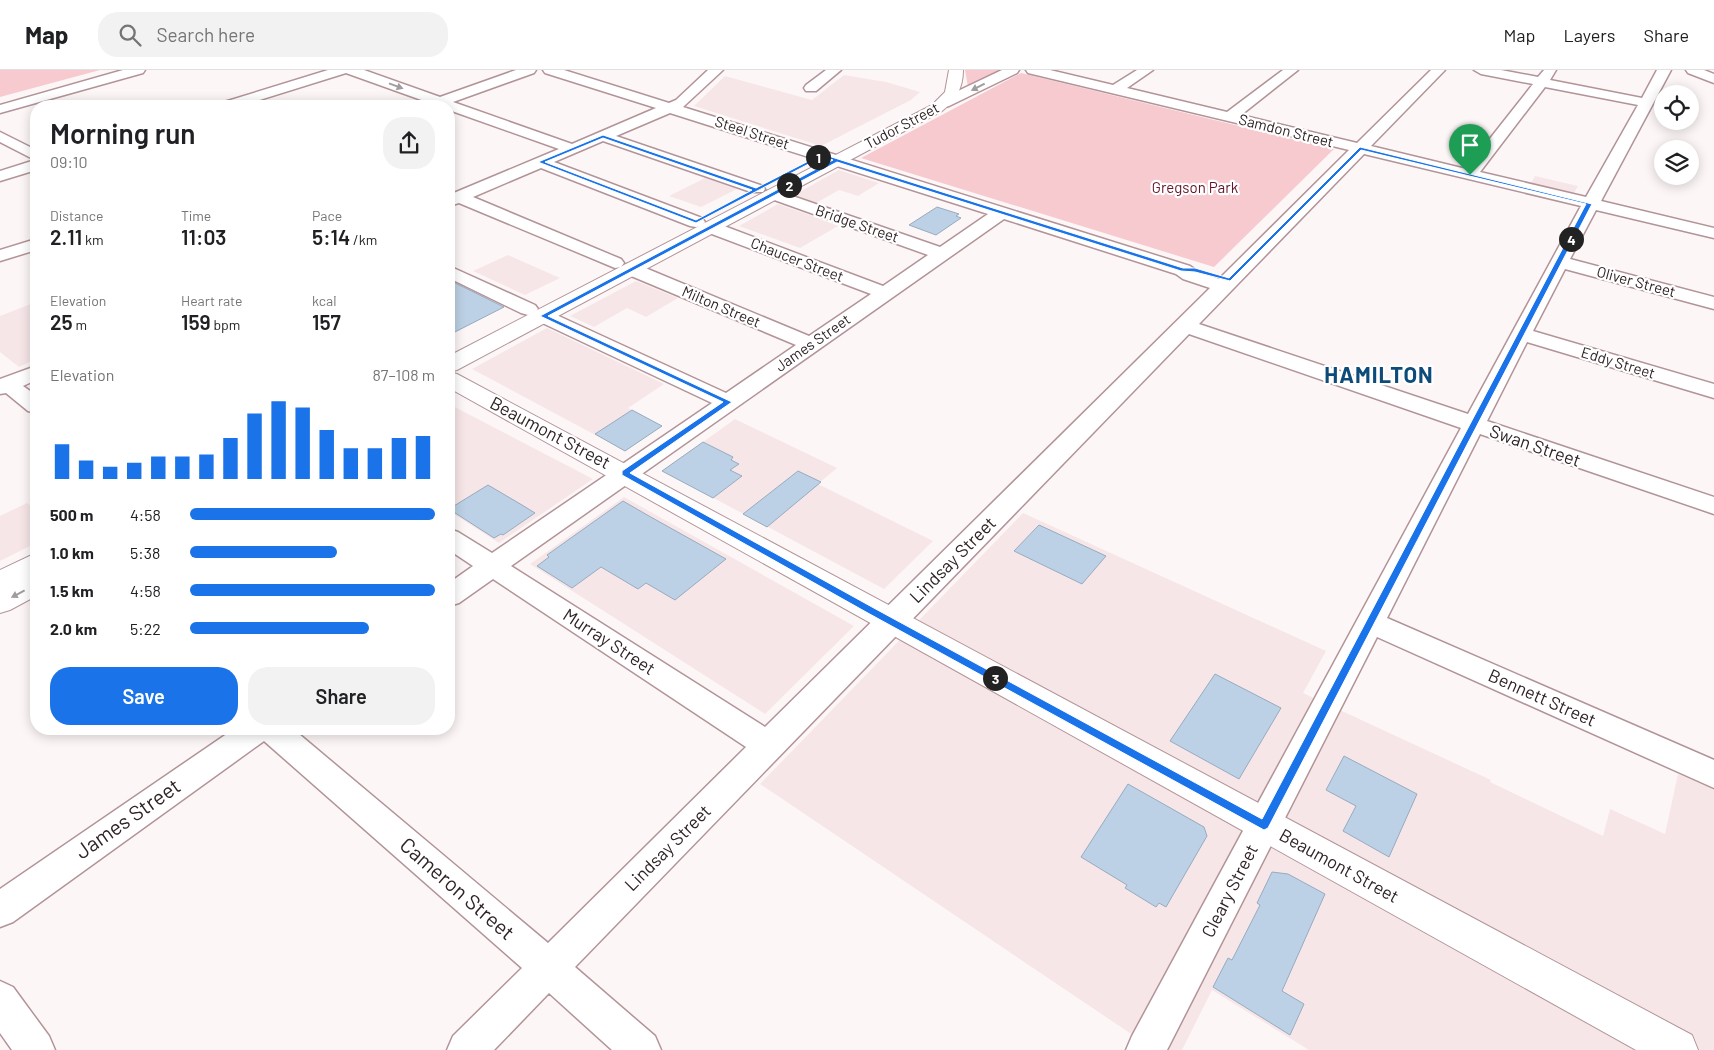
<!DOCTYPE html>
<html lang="en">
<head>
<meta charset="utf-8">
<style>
	:root { --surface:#fff; --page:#f2f2f2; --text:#202124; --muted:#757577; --line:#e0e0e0; --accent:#1a73e8 }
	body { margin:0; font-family:Barlow,sans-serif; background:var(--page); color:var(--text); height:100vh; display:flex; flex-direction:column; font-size:19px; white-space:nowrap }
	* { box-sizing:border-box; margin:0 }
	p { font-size:16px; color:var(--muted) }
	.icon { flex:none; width:28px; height:28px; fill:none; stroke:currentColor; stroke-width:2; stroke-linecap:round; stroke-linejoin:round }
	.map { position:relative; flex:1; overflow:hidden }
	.side { position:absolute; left:30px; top:30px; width:425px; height:635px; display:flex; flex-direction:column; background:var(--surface); border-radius:20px; box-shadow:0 2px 12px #0003 }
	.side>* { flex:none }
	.controls { position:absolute; left:1654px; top:15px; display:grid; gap:10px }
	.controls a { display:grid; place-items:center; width:45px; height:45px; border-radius:50%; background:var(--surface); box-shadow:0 2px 12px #0003; font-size:25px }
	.pin { position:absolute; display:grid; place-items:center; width:42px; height:42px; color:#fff; margin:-51px -21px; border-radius:50% 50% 50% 0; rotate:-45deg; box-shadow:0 0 5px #0007 }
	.pin .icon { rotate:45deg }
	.km { position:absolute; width:25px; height:25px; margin:-12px; border-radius:50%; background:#222; color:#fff; font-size:14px; line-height:25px; text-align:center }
	.round { display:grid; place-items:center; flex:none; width:52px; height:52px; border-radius:20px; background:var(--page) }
	.headline { display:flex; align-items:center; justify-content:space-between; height:85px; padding:0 20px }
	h1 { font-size:28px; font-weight:600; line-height:38px }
	.figures { display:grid; grid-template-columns:repeat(3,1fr); gap:8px; height:85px; padding:5px 20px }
	.figures div { display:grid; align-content:center }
	.figures b { font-size:21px; font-weight:600 }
	.figures small { font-size:14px; font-weight:400 }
	.figures p { font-size:14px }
	.chart { height:140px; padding:10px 20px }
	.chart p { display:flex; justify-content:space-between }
	.chart svg { width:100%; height:90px; margin-top:5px; stroke:var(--accent); stroke-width:6 }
	.action { display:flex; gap:10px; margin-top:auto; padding:10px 20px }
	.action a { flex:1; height:58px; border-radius:20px; background:var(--accent); color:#fff; font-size:20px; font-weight:600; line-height:58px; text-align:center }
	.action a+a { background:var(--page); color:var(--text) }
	ul { padding:0 20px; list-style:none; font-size:16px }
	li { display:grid; grid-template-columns:80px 60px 1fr; align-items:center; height:38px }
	li i { height:12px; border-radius:6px; background:var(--accent) }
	header { display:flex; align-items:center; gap:30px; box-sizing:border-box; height:70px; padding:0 25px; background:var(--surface); border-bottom:1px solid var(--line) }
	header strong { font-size:24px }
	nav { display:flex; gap:28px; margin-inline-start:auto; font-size:18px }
	.search { width:350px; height:45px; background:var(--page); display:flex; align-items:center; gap:12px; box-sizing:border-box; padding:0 18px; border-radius:20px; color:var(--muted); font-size:19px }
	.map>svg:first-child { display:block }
</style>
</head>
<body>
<header>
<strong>Map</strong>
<div class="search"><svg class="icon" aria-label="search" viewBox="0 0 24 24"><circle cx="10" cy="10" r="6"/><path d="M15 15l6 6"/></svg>Search here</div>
<nav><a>Map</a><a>Layers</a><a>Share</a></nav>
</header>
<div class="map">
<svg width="1714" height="980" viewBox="0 0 1714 980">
	<rect width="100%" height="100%" fill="#fdf6f7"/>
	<!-- built -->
	<path fill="#f7e6e8" d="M844 5 886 12 920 22 911 30 821 76 694 36 725 6 812 30Z
		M839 100 879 113 858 126 839 120 816 133 794 125Z
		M1535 106 1578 116 1574 123 1531 113Z
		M705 108 737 119 701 137 669 126Z
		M778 134 815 147 838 156 800 178 739 156Z
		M508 185 560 208 525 225 473 201Z
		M636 211 678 228 646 247 627 238 594 257 570 246Z
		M36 232V289L19 297 0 282V246Z
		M547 258 664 314 628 338 662 356 625 381 472 299Z
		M449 334 593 409 499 473 449 441Z
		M735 349 837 398 818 414 933 471 884 519 663 401Z
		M624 427 854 556 765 644 530 494Z
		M27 433 36 441V473L0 491V446Z
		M1023 443 1326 581 1303 623 1491 710 1490 712 1603 766 1610 739 1665 764 1678 704 1714 719V980H1309L1212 920 1182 980H1155L760 714Z"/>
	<!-- green -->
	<path fill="#f7cad0" d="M0 0H100L0 27Z
		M965 0H1006L968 17Z
		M1021 3 1334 79 1214 197 861 88Z"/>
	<!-- building -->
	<path fill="#bcd1e5" stroke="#97abbf" d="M937 137 959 144 956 146 961 148 936 165 909 155Z
		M449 210 504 237 449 265Z
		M632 340 662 356 625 381 595 364Z
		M703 372 733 387 731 390 739 394 730 400 742 406 713 428 662 401Z
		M798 401 821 412 767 457 743 444Z
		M488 415 522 435 535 443 503 465 501 464 494 468 449 439Z
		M623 431 649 446 726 489 675 530 646 513 638 519 601 497 572 518 537 496 549 487 547 485Z
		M1039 455 1106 486 1082 514 1014 481Z
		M1215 604 1281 638 1239 709 1170 671Z
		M1344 686 1417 724 1389 787 1343 761 1356 736 1326 720Z
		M1128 714 1204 757 1207 766 1166 837 1159 833 1156 837 1125 818 1127 815 1081 787Z
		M1272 802 1288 804 1325 824 1282 921 1304 934 1290 965 1213 917 1228 888 1232 890 1260 835 1257 833Z"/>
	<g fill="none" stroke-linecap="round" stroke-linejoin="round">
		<defs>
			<path id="minor" d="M123 0H145L143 3 0 43V35Z
				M328 0H364L440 27 516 0H536L534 3 453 32 572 74 656 38 545 3 543 0H564L669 33 676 30 708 0H723L683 37 1190 196 1197 201 1219 209 1349 80 1028 3 1026 0H1050L1113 15 1137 0H1153L1127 18 1227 42 1283 0H1298L1241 45 1357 73 1431 0H1445L1371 76 1466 99 1533 14 1481 4 1474 0H1501L1538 7 1544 0H1556L1550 10 1642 28 1657 0H1671L1601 131 1714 158V168L1596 140 1570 189 1714 227V239L1565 199 1533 261 1714 314V328L1527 272 1487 351 1714 427V444L1480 364 1387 548 1714 690V718L1377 567 1167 980H1126L1132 966 1461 358 1189 264 575 897 655 966 661 980H612L549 923 494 980H447L453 966 522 898 264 671 13 852 0 857V819L234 659H293L548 873 746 677 493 509 459 533 449 536V513L473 496 449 480V459L458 462 492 483 712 333 536 250 533 246 536 242 543 240 550 242 726 323 796 275 624 203 622 199 624 195 631 193 638 195 809 266 871 224 704 161 701 157 704 153 710 152 716 153 883 216 928 185 766 127 764 124 766 121H778L940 177 988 144 670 43 616 66 763 116 765 119 763 122H751L603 71 554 92 702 148 705 152 702 156 696 157 690 156 541 98 473 127 621 189 624 193 621 197 615 198 459 133 449 136V125L559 79 449 40V36H428L427 32 346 3 240 36H219L221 33ZM1545 17 1638 35 1586 127 1480 102ZM1364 84 1581 136 1468 344 1199 254ZM1004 149 1176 204 1183 209 1210 218 765 657 511 496Z
				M826 0H841L816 21H806L804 18 806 15Z
				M1002 0H1019L1017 3 949 36 944 37 937 33 939 30Z
				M1686 0H1704L1714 4V13L1688 3Z
				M0 62 36 80V100L0 111V101L35 90 0 72Z
				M36 169V180L0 191V180Z
				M449 196 535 235 538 239 535 243 528 245 521 243 449 208Z
				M36 296V310L23 316 36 325V343L28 341 6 323 0 324V309Z
				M0 911 13 917 49 966 55 980H12L0 963Z"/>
			<path id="major" d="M949 0H963C963 18 956 30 942 41L457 300 449 302V286L932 35 945 22Z
				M449 302 457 304 1692 965 1698 980H1636L449 318Z
				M36 483V526L10 540 0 543V500Z"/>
		</defs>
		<!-- minor casing -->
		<use href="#minor" stroke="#b29498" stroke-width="3"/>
		<!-- major casing -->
		<use href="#major" stroke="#b29498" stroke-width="2"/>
		<!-- minor -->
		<use href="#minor" fill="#fff" fill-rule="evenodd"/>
		<!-- major -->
		<use href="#major" fill="#fff" fill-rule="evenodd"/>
	</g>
	<!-- one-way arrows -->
	<defs><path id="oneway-solid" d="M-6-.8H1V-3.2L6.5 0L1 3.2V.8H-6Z" transform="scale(1.25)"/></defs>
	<g fill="#a19c9d">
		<use href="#oneway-solid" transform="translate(396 16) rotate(20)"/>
		<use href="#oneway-solid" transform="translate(978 17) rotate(153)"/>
		<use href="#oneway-solid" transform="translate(18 524) rotate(152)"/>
	</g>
	<!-- route -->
	<path fill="#1a73e8" stroke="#fff" fill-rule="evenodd" d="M603 65 756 118 822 84 1183 198H1195L1229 208 1360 77 1592 134 1268 758 1264 760 866 542 622 405V401L723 332 540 246 833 90 822 87 696 153 538 92ZM603 68 752 120 696 150 545 92ZM1361 80 1586 134 1262 749 872 537 630 403 732 332 548 246 837 92 1181 201 1195 202 1230 211Z"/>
	<g text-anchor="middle" stroke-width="4.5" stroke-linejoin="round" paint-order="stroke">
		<!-- far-street labels -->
		<g font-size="15" fill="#2f2325" stroke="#fff">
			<text transform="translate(902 56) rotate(-28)" y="5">Tudor Street</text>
			<text transform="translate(1286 61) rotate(14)" y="5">Samdon Street</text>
			<text transform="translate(752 63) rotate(18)" y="5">Steel Street</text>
			<text transform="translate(857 154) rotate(19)" y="5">Bridge Street</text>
			<text transform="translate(797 190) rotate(21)" y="5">Chaucer Street</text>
			<text transform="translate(1636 212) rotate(15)" y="5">Oliver Street</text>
			<text transform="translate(721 237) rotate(23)" y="5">Milton Street</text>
			<text transform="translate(813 273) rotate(-35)" y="5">James Street</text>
			<text transform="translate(1618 293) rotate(17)" y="5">Eddy Street</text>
		</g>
		<!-- far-park labels -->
		<g font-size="15" fill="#64152c" stroke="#fff">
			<text x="1195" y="123">Gregson Park</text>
		</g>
		<!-- street labels -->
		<g font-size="18" fill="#2f2325" stroke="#fff">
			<text transform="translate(550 363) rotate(28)" y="6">Beaumont Street</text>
			<text transform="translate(1535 376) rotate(19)" y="6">Swan Street</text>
			<text transform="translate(953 490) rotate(-45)" y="6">Lindsay Street</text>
			<text transform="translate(609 572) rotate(33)" y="6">Murray Street</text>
			<text transform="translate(1542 628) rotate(24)" y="6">Bennett Street</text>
			<text transform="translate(668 778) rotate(-45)" y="6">Lindsay Street</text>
			<text transform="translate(1339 796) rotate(29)" y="6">Beaumont Street</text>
			<text transform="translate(1230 821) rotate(-63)" y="6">Cleary Street</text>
		</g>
		<!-- near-street labels -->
		<g font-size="21" fill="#2f2325" stroke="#fff">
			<text transform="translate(128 749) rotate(-35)" y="7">James Street</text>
			<text transform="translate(457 819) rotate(41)" y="7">Cameron Street</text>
		</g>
		<!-- district labels -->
		<g font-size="22" font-weight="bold" letter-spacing="1" fill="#0c4b7a" stroke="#fff">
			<text x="1379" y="313">HAMILTON</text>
		</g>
	</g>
</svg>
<div class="controls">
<a><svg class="icon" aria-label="locate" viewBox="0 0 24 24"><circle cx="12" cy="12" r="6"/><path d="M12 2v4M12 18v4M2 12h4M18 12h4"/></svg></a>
<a><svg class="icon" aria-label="layers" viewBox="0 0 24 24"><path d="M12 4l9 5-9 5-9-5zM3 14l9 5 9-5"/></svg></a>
</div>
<div class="pin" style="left:1470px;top:105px;background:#1e9e55"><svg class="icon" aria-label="arrive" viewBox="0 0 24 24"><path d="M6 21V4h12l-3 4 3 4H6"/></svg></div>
<b class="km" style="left:818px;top:87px">1</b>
<b class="km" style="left:789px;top:115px">2</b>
<b class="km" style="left:995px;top:608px">3</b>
<b class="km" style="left:1571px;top:169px">4</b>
<section class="side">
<div class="headline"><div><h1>Morning run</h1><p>09:10</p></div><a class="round"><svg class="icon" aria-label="share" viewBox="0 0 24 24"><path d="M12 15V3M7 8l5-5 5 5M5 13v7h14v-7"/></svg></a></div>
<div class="figures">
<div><p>Distance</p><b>2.11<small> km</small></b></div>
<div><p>Time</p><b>11:03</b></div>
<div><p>Pace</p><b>5:14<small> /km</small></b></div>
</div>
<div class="figures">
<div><p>Elevation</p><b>25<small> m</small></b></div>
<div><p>Heart rate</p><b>159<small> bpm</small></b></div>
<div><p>kcal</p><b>157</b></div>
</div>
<div class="chart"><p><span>Elevation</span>87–108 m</p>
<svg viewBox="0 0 160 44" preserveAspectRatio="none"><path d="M5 44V27M15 44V35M25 44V38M35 44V36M45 44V33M55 44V33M65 44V32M75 44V24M85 44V12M95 44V6M105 44V9M115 44V20M125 44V29M135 44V29M145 44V24M155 44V23"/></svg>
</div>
<ul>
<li><b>500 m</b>4:58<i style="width:100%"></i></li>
<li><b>1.0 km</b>5:38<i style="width:60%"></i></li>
<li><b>1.5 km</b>4:58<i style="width:100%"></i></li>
<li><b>2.0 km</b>5:22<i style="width:73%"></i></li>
</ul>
<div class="action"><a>Save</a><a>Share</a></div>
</section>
</div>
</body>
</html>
